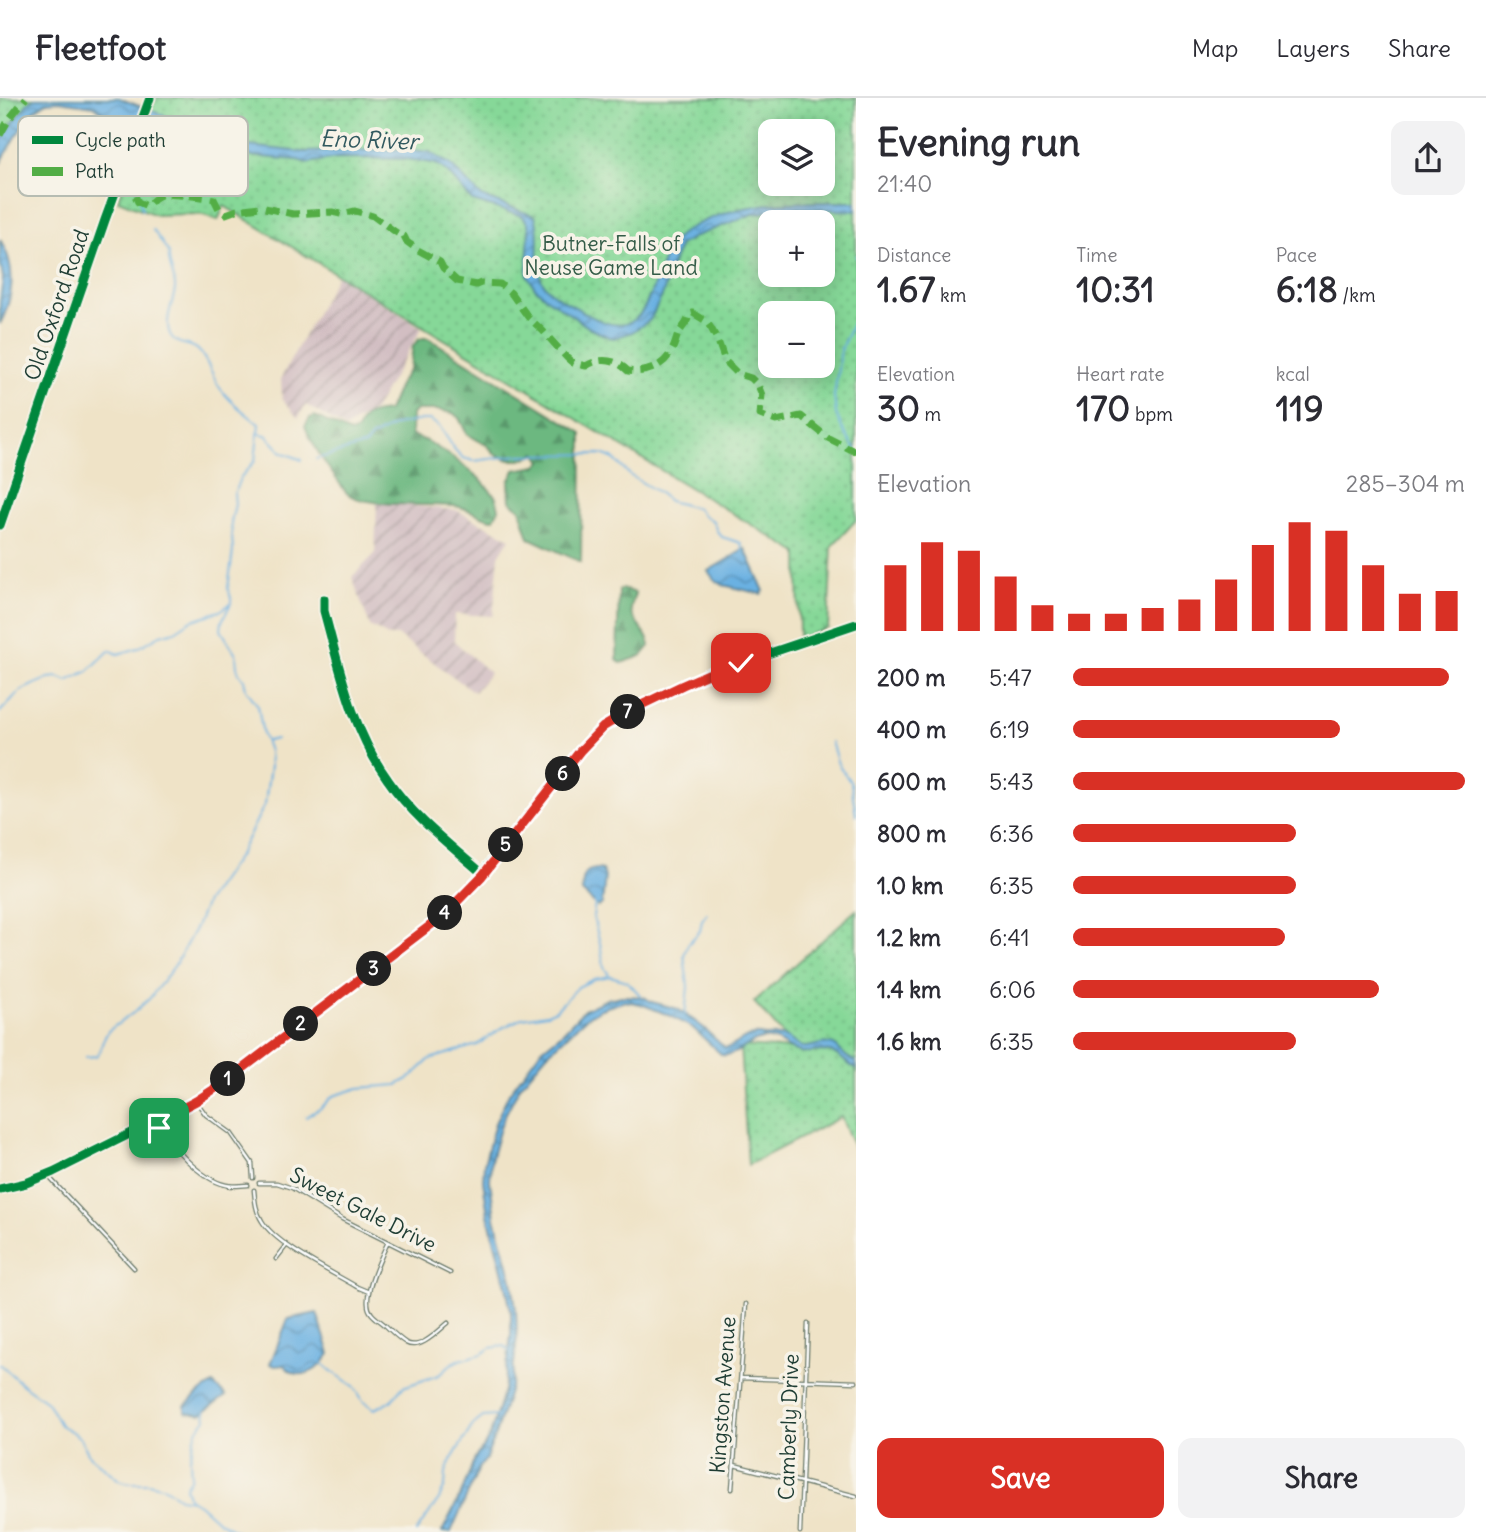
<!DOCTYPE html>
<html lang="en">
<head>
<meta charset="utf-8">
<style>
	:root { --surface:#fff; --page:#f2f2f3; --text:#2b2b33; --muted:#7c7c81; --line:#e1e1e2; --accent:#d93025 }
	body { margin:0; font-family:Delius,sans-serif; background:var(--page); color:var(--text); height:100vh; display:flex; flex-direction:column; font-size:26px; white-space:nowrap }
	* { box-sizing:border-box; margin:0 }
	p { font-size:23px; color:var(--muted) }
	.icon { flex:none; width:38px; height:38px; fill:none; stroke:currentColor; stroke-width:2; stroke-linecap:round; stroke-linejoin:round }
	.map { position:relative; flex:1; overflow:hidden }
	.sheet { display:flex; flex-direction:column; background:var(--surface); width:630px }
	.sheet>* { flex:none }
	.controls { position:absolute; left:758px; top:21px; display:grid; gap:14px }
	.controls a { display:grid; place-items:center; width:77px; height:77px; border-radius:14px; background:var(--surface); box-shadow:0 4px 18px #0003; font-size:35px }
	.pin { position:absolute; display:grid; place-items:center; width:60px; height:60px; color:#fff; margin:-30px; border-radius:14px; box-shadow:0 4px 10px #0006 }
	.km { position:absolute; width:35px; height:35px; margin:-18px; border-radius:50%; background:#222; color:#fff; font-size:19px; line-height:35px; text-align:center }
	.round { display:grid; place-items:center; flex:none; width:74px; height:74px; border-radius:14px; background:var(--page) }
	.summary { display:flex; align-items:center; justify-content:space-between; height:119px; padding:0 21px }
	h1 { font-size:38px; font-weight:800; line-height:52px }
	.figures { display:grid; grid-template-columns:repeat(3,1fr); gap:10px; height:119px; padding:7px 21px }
	.figures div { display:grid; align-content:center }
	.figures b { font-size:35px; font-weight:800 }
	.figures small { font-size:19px; font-weight:400 }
	.figures p { font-size:19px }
	.chart { height:196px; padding:14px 21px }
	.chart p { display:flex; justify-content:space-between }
	.chart svg { width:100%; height:126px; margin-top:7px; stroke:var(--accent); stroke-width:6 }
	.cta { display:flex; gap:14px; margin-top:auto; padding:14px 21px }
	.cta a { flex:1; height:80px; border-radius:14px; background:var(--accent); color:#fff; font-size:28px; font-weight:800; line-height:80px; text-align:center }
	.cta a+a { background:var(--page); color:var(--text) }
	ul { padding:0 21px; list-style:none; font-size:23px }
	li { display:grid; grid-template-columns:112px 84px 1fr; align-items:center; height:52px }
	li i { height:18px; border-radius:9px; background:var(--accent) }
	header { display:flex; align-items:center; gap:42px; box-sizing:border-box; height:98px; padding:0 35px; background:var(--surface); border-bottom:2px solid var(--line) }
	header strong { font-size:33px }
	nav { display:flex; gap:38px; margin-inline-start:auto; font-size:24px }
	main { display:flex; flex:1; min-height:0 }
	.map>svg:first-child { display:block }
</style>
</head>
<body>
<header>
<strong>Fleetfoot</strong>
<nav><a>Map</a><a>Layers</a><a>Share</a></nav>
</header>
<main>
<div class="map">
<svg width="856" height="1434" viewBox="0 0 856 1434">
	<defs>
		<pattern id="industrial-furrows" width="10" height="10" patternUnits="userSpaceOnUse" patternTransform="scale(1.75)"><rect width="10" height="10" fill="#d2bec2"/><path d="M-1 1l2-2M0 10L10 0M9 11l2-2" fill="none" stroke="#aa9c9e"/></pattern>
		<pattern id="forest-firs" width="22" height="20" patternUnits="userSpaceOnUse" patternTransform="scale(1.75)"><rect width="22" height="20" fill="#6cb880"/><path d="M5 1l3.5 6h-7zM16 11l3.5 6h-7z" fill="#58976a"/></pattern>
		<pattern id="park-dots" width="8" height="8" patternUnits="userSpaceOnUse" patternTransform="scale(1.75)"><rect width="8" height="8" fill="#86d898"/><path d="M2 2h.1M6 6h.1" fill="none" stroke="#73ba84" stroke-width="1.8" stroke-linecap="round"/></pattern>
		<pattern id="water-waves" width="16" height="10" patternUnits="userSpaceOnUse" patternTransform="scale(1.75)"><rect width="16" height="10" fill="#6bb1e2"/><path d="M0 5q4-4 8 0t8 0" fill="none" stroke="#5791b8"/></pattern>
	</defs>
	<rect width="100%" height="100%" fill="#f7f3e8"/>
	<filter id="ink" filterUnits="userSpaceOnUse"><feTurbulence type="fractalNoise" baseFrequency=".0143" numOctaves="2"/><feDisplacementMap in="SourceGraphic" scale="14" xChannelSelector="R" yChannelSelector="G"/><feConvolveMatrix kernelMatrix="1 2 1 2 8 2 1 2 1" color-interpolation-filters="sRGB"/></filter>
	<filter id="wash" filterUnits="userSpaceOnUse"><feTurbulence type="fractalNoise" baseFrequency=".00686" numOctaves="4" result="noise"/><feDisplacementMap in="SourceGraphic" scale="28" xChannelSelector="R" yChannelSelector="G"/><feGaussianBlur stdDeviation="1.57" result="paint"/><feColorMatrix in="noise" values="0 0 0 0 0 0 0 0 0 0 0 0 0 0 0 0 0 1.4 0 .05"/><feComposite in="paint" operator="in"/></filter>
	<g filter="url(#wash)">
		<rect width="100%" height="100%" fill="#efe3c7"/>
		<!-- industrial -->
		<path fill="url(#industrial-furrows)" d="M337 177 422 230 374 312 345 330 306 307 298 320 282 301 281 280Z
			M377 405 456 412 510 440 499 458 493 518 455 516 454 543 490 575 474 594 398 538H388L370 528 352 479 375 456Z"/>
		<!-- forest -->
		<path fill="url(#forest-firs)" stroke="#467a5a" stroke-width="2" d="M423 240H428L582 335 581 464 529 440 520 411 510 403 509 384 515 372 537 368 542 363 536 355 521 362H509L495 356 488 348 467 336 459 320 453 315 437 312H416L412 316 411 337 426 343 451 358 479 380 496 399 499 411 494 421C478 420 472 410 454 408 431 406 364 409 348 396 344 393 341 387 338 383 325 366 313 348 305 328L310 320 315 318 350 335 357 333C364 314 369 315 388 313L399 287 410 270 413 248 418 242Z
			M623 491 635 495C634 500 631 506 631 512 631 522 648 534 650 548L642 558 621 565 617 561 619 492Z"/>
		<!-- park -->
		<path fill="url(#park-dots)" stroke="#528a66" stroke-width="2" fill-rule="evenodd" d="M0 0H48L41 2 0 57Z
			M155 0H856V422L832 448 828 530 799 541 798 455 224 108 218 122 204 117 191 116 156 117 118 102ZM770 33H822V86H770ZM770 124H822V177H770ZM770 215H822V268H770Z
			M856 812V1054L841 1019 748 1067 740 948 796 951 754 904Z"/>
		<!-- water -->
		<path fill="url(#water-waves)" stroke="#45778b" stroke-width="2" d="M35 0H119L184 25 213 41 240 47 302 54 404 51 429 54 450 66 482 99 535 118C542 137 533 161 541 181 549 198 568 204 582 213 663 264 643 159 685 133 740 100 795 104 856 104V113L796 110 766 114 753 116 696 138 680 147 672 166 663 196 650 222 632 234 614 240 609 239 591 231 545 199 535 190 528 178 527 171 529 130 527 124 522 118 472 103 448 75 440 68 433 65 406 61 337 60 308 65 297 62 227 56 205 48 191 39 155 24 146 21 118 20 106 17 94 8 59 3 47 4 35 12 20 32 0 66 1 41 27 6Z
			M0 141C3 148 7 154 9 162 15 183 10 207 0 226V204L3 180 0 164Z
			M745 451 764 493 761 496 723 487 714 481 708 473Z
			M597 771 602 772 605 779 602 806 598 809 582 794C583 780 582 772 597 771Z
			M622 898 644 899 652 904 678 911 700 927 725 950C738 948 741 939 754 937 758 936 761 938 765 938 772 938 779 936 787 940 794 943 797 950 806 949 816 948 824 943 834 947 839 950 842 955 846 958 849 961 853 962 856 964V971C848 967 842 959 833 955 822 950 812 956 800 954 785 952 777 936 758 942 746 946 735 959 722 957L694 931 671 918 641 906 625 903 601 911 586 920 546 957 520 988 504 1019 499 1033 491 1062 490 1083 495 1120 512 1181 516 1212 517 1238 512 1284 495 1337 486 1361 479 1370 451 1434H442L461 1396 473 1365 477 1357 484 1349 490 1337 504 1292 507 1269 511 1236V1214L506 1188 488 1117 483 1083 484 1066 495 1025 509 995 541 952 562 935 584 912 607 901Z
			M317 1215 330 1256C319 1272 300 1286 284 1267L275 1268 270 1266 288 1221Z
			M213 1286 226 1298 201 1316 185 1314V1308L198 1296Z"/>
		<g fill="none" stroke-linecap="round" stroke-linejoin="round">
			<!-- stream -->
			<path stroke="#6bb1e2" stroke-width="2" d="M142 112C140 103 139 91 135 84L140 82 146 83 170 68 194 75 200 79 209 80 227 55
				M856 158V159
				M856 218 841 250 834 298 836 316 842 330 856 353
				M260 336 266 337 282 354 302 362
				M316 361 365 347 372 339 395 327 422 322H430L440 329 455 352 463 360 474 363 519 357 602 356 614 361 631 378 658 394 669 403 697 410 703 418 713 423 717 433 722 439 741 445 743 454
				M0 614 17 596 26 590 49 580 58 579 67 583 88 573 110 552 118 556 138 550 160 537 175 533 190 523 220 513 230 506
				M267 643 276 641
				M831 644 838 666 851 685 856 717
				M595 805 593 819 600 845 604 869 609 877
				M685 917 688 889 684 857 688 846 700 833 702 822 707 815
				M86 959 96 958 100 953 103 943 108 933 133 915 150 900 175 867 196 829 206 804 239 757 265 706 270 668 269 653 263 637 258 608 246 591 244 581 239 575 237 569 236 556 221 532 222 523 231 505V500L228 490 233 453 231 424 235 406 234 396 240 380 255 363 259 326C245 315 230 304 220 290 212 278 208 262 198 252 190 244 178 249 171 238 163 224 173 206 175 191 176 178 167 168 169 155L153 132
				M306 1019 321 1010 333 998 359 990 397 987 410 980 430 961 477 947 502 930 522 920 547 916 556 912 578 889 594 881 610 878 624 882 630 886 640 897
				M321 1264 334 1275 354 1288 363 1303 374 1311 390 1304 403 1289 439 1277 451 1266 459 1262 482 1256 491 1250 505 1248 509 1253
				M0 1266 23 1287 47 1304 60 1327 74 1335 80 1340 89 1357 119 1382 129 1385H148L162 1388 180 1400 192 1402 199 1406 218 1423 238 1434
				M189 1401 185 1389 191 1379 190 1360 195 1339 198 1331 206 1321 205 1313
				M416 1434 439 1401 445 1388 446 1374 450 1364 473 1327 483 1319 496 1318"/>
		</g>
	</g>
	<g filter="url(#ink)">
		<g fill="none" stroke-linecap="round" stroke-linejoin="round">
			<defs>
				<path id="street" d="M324 501V513C340 572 352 632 388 682 413 719 450 747 483 776
					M196 1003 206 1017 231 1035 252 1065 253 1080
					M156 1024C170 1046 199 1081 226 1087 233 1089 241 1087 248 1087
					M47 1077 134 1170
					M259 1085H277L292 1090 342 1121 450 1175
					M254 1092C255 1103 256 1114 262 1123 276 1147 332 1174 357 1189L369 1194
					M388 1144C381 1159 366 1190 368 1206 368 1216 378 1221 385 1227 391 1233 398 1240 406 1245 420 1253 438 1233 448 1225
					M276 1161 287 1147
					M741 1280 856 1284
					M734 1367 856 1398
					M732 1391 746 1206
					M800 1434 808 1225"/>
				<path id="secondary" d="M0 427 105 122 150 0
					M0 1091 26 1085 53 1074 196 1003 225 983 389 860 435 824 467 794 580 653 597 634 610 624 683 587 717 573 856 526"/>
			</defs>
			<!-- street casing -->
			<use href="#street" stroke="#687767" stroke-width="5"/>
			<!-- secondary casing -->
			<use href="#secondary" stroke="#687767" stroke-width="6"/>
			<!-- street -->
			<use href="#street" stroke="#fff" stroke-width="2.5"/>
			<!-- secondary -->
			<use href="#secondary" stroke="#fde4d1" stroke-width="3.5"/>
			<!-- quiet -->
			<path stroke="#52ad45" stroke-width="7" stroke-dasharray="14 7" stroke-linecap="butt" d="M0 37 9 21 26 0
				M130 54 137 53 148 61C144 75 134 78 132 91L138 104 147 108C151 104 155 99 161 97 168 95 206 99 214 101L219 111 226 116 237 112 260 109 293 116 332 114 341 116 355 113 373 118 397 135 404 138 407 144 418 152 440 164 443 170 457 183 476 187 481 185 500 186 511 195 528 219 543 233 567 260 573 265 586 268C600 259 616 261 628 273 645 276 664 269 672 252 675 247 676 241 678 236 683 228 688 225 689 216L693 215 706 223 711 230 718 243 725 263 738 276 751 280 758 287 762 297 760 317 776 323 801 318 828 340 856 354"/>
			<defs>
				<path id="cycleway" d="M0 427 105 122 150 0
					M324 501V513C340 572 352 632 388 682 413 719 450 747 483 776
					M0 1091 26 1085 53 1074 196 1003 225 983 389 860 435 824 467 794 580 653 597 634 610 624 683 587 717 573 856 526"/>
			</defs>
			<!-- cycleway casing -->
			<use href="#cycleway" stroke="#f7f3e8" stroke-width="13"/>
			<!-- cycleway -->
			<use href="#cycleway" stroke="#00873e" stroke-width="9"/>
		</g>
	</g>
	<g fill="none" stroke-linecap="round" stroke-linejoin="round" filter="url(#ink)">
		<defs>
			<path id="route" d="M159 1030 156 1024 196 1003 225 984 444 817 482 778 580 653 603 629 633 611 683 587 708 576 741 565"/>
		</defs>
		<!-- route casing -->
		<use href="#route" stroke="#fff" stroke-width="14"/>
		<!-- route -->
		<use href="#route" stroke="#d93025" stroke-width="9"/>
	</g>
	<g text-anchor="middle" stroke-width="7" stroke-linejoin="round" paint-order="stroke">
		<!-- park labels -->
		<g font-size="21" fill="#345c48" stroke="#f7f3e8">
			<text x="611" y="153">Butner-Falls of<tspan x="611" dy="24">Neuse Game Land</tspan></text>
		</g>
		<!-- street labels -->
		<g font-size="21" fill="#1f3d34" stroke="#f7f3e8">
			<text transform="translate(57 207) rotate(-71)" y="7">Old Oxford Road</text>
			<text transform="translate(363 1112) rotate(27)" y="7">Sweet Gale Drive</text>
			<text transform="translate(723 1297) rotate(-86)" y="7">Kingston Avenue</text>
			<text transform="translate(789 1329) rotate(-88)" y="7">Camberly Drive</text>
		</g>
		<!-- water labels -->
		<g font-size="23" font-style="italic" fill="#325a60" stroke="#f7f3e8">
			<text transform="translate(369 42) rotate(2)" y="8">Eno River</text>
		</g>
	</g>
	<!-- legend -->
	<rect x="18" y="18" width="230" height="80" rx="10" fill="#f7f3e8" stroke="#b6bcb2" stroke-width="2"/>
	<rect x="32" y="38" width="31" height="8" fill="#00873e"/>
	<rect x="32" y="69" width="31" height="9" fill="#52ad45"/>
	<g font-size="19" fill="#1f3d34">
		<text x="75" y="49">Cycle path</text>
		<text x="75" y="80">Path</text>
	</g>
</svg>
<div class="controls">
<a><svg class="icon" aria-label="layers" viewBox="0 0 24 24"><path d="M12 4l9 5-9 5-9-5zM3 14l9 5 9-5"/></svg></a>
<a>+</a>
<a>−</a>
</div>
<div class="pin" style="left:159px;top:1030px;background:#1e9e55"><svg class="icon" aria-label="arrive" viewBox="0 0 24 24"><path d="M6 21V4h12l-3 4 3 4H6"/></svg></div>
<div class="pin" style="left:741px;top:565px;background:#d93025"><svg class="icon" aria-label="check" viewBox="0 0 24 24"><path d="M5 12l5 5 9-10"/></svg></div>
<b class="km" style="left:228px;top:981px">1</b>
<b class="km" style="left:301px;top:926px">2</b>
<b class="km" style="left:374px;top:871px">3</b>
<b class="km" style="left:445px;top:815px">4</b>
<b class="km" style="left:506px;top:747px">5</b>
<b class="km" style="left:563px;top:676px">6</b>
<b class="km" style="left:628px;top:614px">7</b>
</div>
<section class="sheet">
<div class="summary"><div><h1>Evening run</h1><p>21:40</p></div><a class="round"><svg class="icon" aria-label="share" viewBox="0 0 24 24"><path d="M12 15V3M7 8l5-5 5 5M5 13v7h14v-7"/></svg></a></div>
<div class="figures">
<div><p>Distance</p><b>1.67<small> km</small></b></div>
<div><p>Time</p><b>10:31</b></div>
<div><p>Pace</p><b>6:18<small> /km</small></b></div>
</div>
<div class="figures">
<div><p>Elevation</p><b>30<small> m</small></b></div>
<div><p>Heart rate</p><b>170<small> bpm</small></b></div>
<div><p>kcal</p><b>119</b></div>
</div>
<div class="chart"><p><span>Elevation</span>285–304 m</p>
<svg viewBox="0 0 160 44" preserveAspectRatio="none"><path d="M5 44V21M15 44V13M25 44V16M35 44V25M45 44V35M55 44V38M65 44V38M75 44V36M85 44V33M95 44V26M105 44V14M115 44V6M125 44V9M135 44V21M145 44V31M155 44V30"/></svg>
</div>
<ul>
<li><b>200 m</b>5:47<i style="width:96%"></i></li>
<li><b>400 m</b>6:19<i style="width:68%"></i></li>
<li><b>600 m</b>5:43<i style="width:100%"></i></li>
<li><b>800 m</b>6:36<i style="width:57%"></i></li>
<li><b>1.0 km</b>6:35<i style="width:57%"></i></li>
<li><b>1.2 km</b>6:41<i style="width:54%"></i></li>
<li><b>1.4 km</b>6:06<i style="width:78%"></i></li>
<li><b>1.6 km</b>6:35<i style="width:57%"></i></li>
</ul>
<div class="cta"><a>Save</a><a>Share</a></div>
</section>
</main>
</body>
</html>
